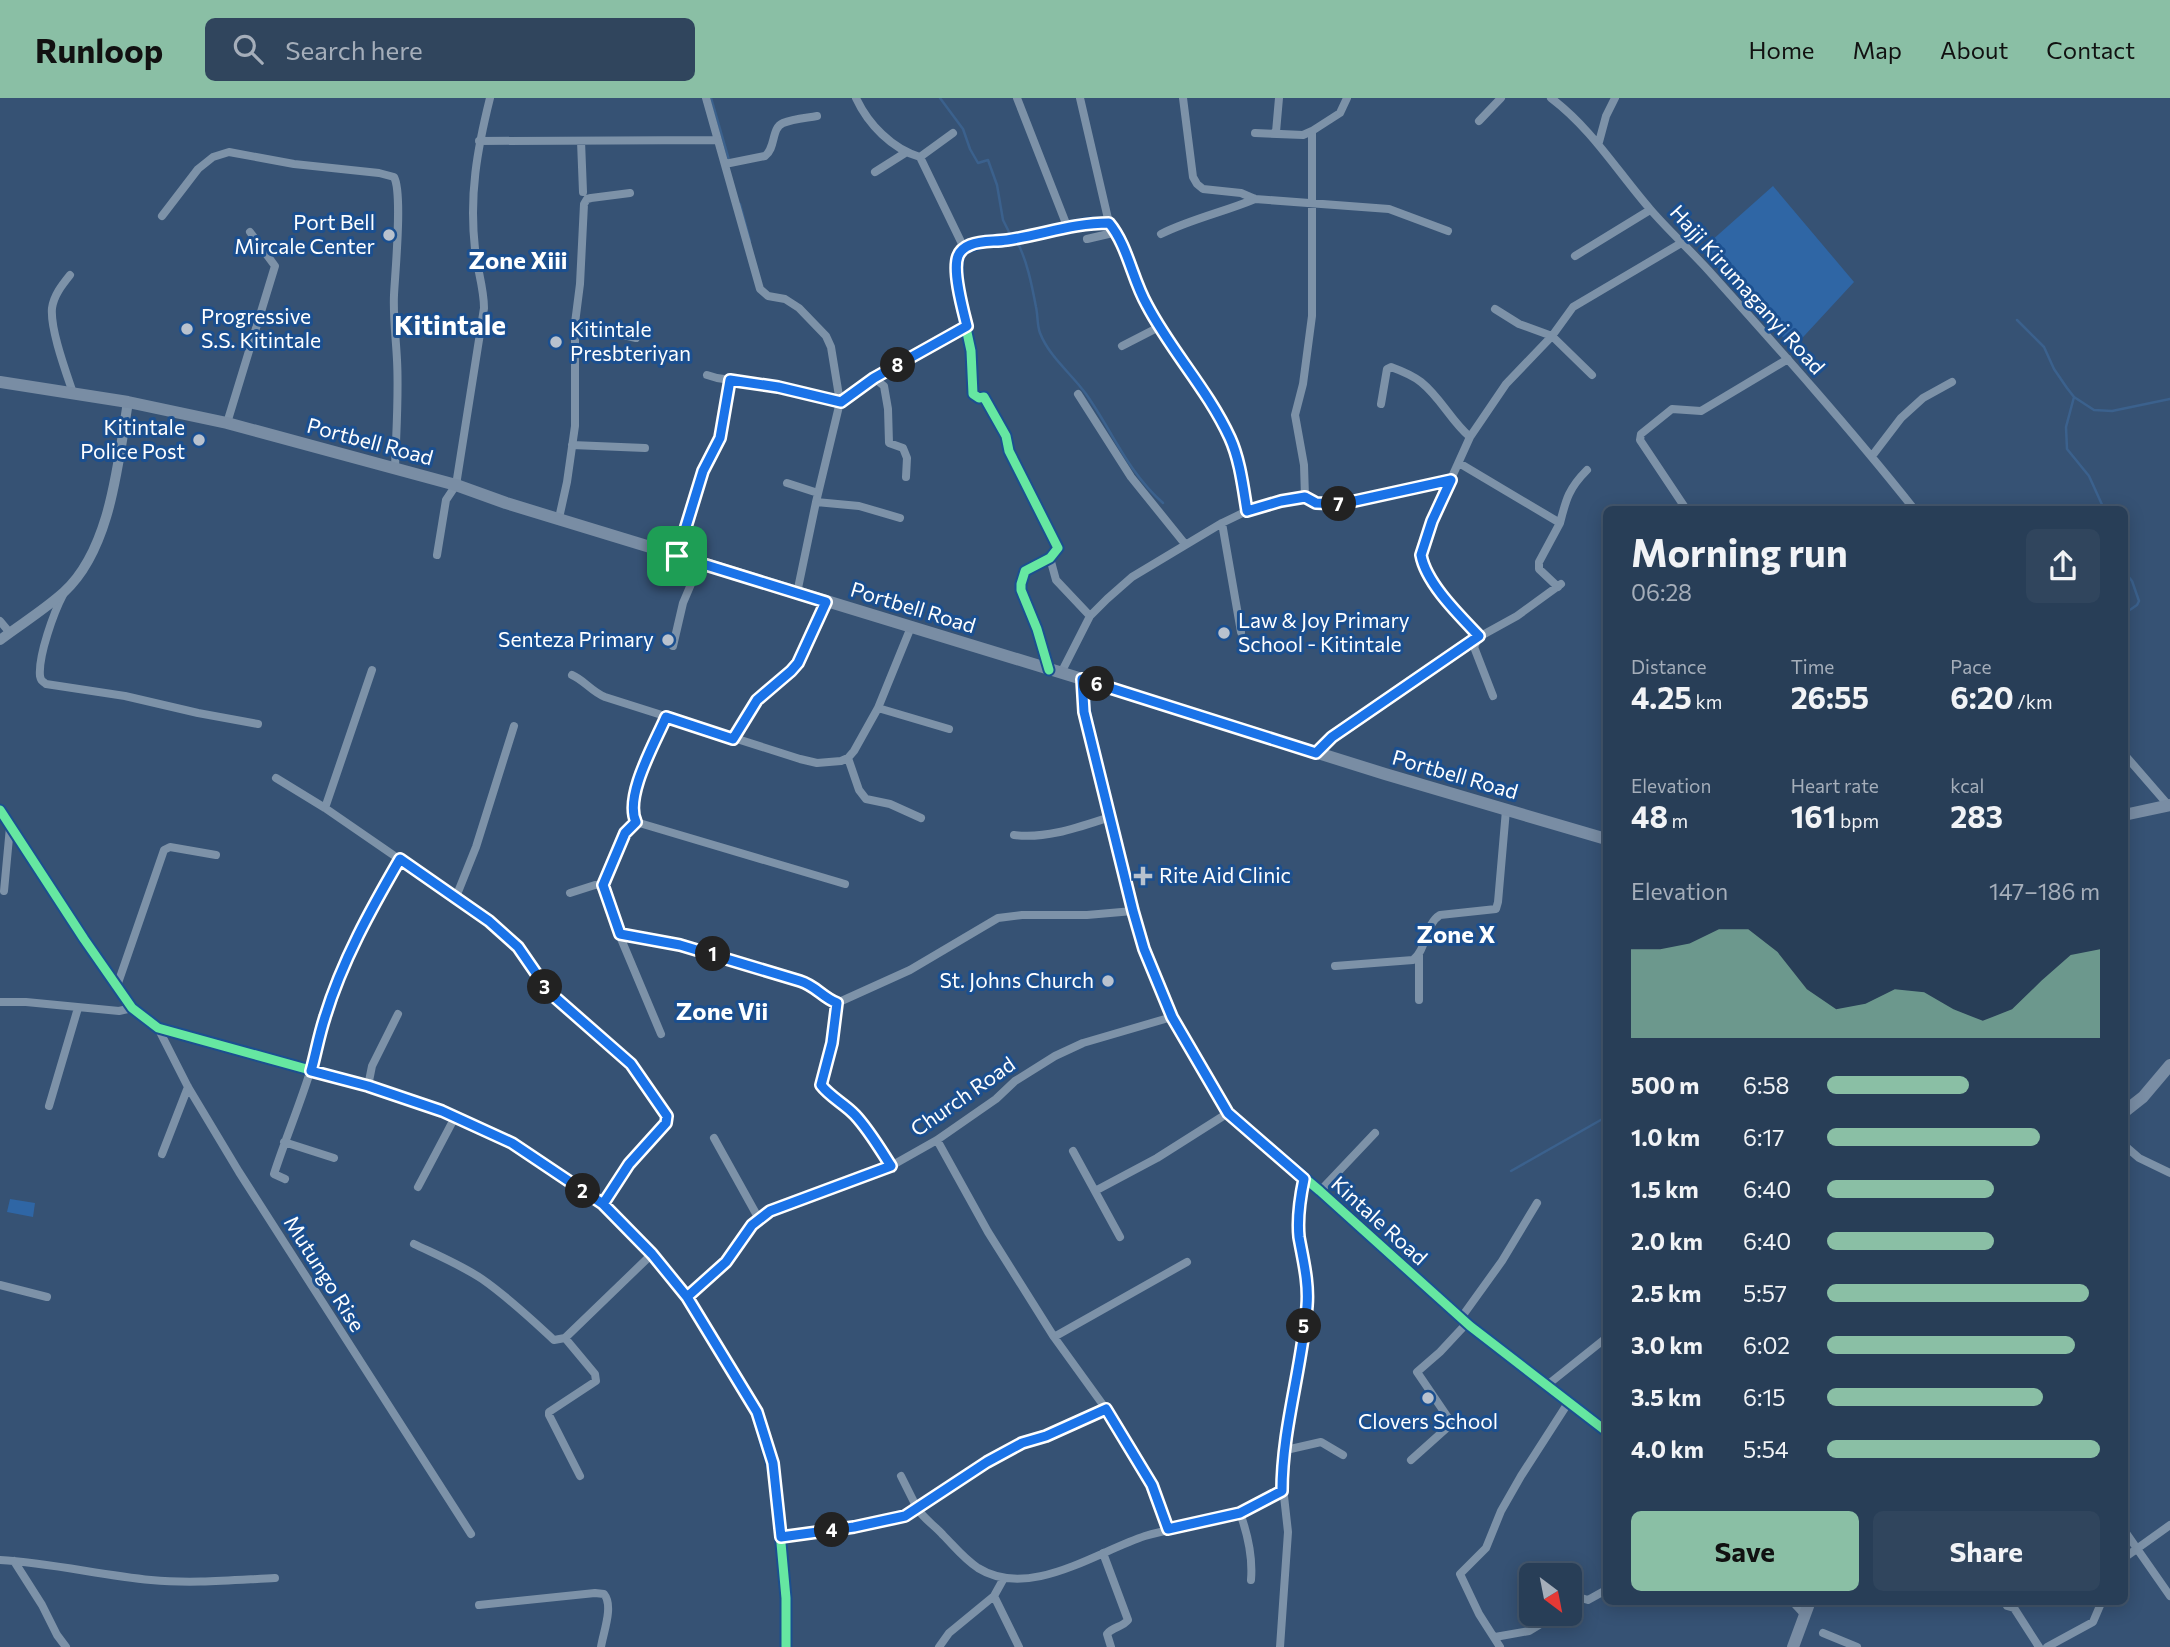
<!DOCTYPE html>
<html lang="en">
<head>
<meta charset="utf-8">
<style>
	:root { --surface:#283e57; --page:#30455d; --text:#f1f3f6; --muted:#a5aeba; --line:#44576d; --accent:#8abfa5 }
	body { margin:0; font-family:Commissioner,sans-serif; background:var(--page); color:var(--text); height:100vh; display:flex; flex-direction:column; font-size:26px; white-space:nowrap }
	* { box-sizing:border-box; margin:0 }
	p { font-size:23px; color:var(--muted) }
	.icon { flex:none; width:38px; height:38px; fill:none; stroke:currentColor; stroke-width:2; stroke-linecap:round; stroke-linejoin:round }
	.map { position:relative; flex:1; overflow:hidden }
	.drawer { position:absolute; left:1603px; top:408px; width:525px; height:1099px; display:flex; flex-direction:column; background:var(--surface); border-radius:10px; box-shadow:0 4px 18px #0003,0 0 0 2px var(--line) }
	.drawer>* { flex:none }
	.needle { width:46px; rotate:148deg }
	.controls { position:absolute; left:1519px; top:1465px; display:grid; gap:14px }
	.controls a { display:grid; place-items:center; width:63px; height:63px; border-radius:10px; background:var(--surface); box-shadow:0 4px 18px #0003,0 0 0 2px var(--line); font-size:35px }
	.pin { position:absolute; display:grid; place-items:center; width:60px; height:60px; color:#fff; margin:-30px; border-radius:14px; box-shadow:0 4px 10px #0006 }
	.km { position:absolute; width:35px; height:35px; margin:-18px; border-radius:50%; background:#222; color:#fff; font-size:19px; line-height:35px; text-align:center }
	.round { display:grid; place-items:center; flex:none; width:74px; height:74px; border-radius:10px; background:var(--page) }
	.head { display:flex; align-items:center; justify-content:space-between; height:119px; padding:0 28px }
	h1 { font-size:38px; font-weight:700; line-height:52px }
	.stats { display:grid; grid-template-columns:repeat(3,1fr); gap:10px; height:119px; padding:7px 28px }
	.stats div { display:grid; align-content:center }
	.stats b { font-size:30px; font-weight:700 }
	.stats small { font-size:19px; font-weight:400 }
	.stats p { font-size:19px }
	.chart { height:196px; padding:14px 28px }
	.chart p { display:flex; justify-content:space-between }
	.chart svg { width:100%; height:126px; margin-top:7px; fill:var(--accent); opacity:.7 }
	.button { display:flex; gap:14px; margin-top:auto; padding:14px 28px }
	.button a { flex:1; height:80px; border-radius:10px; background:var(--accent); color:#111; font-size:28px; font-weight:700; line-height:80px; text-align:center }
	.button a+a { background:var(--page); color:var(--text) }
	ul { padding:0 28px; list-style:none; font-size:23px }
	li { display:grid; grid-template-columns:112px 84px 1fr; align-items:center; height:52px }
	li i { height:18px; border-radius:9px; background:var(--accent) }
	header { display:flex; align-items:center; gap:42px; box-sizing:border-box; height:98px; padding:0 35px; background:var(--accent); color:#111 }
	header strong { font-size:33px }
	nav { display:flex; gap:38px; margin-inline-start:auto; font-size:24px }
	.search { width:490px; height:63px; background:var(--page); display:flex; align-items:center; gap:18px; box-sizing:border-box; padding:0 24px; border-radius:10px; color:var(--muted); font-size:26px }
	.map>svg:first-child { display:block }
</style>
</head>
<body>
<header>
<strong>Runloop</strong>
<div class="search"><svg class="icon" aria-label="search" viewBox="0 0 24 24"><circle cx="10" cy="10" r="6"/><path d="M15 15l6 6"/></svg>Search here</div>
<nav><a>Home</a><a>Map</a><a>About</a><a>Contact</a></nav>
</header>
<div class="map">
<svg width="2170" height="1549" viewBox="0 0 2170 1549">
	<rect width="100%" height="100%" fill="#365274"/>
	<!-- green -->
	<path fill="#2f66a5" d="M1773 88 1854 184 1793 250 1701 152Z
		M10 1101 35 1105 33 1119 7 1114Z"/>
	<g fill="none" stroke-linecap="round" stroke-linejoin="round">
		<!-- stream -->
		<path stroke="#3b618d" stroke-width="2.5" d="M711 0 729 62
			M940 0 963 31 970 51 978 65 988 62 997 87 1003 122 1011 138
			M740 106 750 143
			M1016 142C1027 161 1032 188 1036 209 1038 218 1037 227 1040 235 1050 260 1071 275 1086 296 1113 334 1127 373 1163 405
			M2017 222 2044 249 2054 271 2067 290 2074 299 2094 312 2112 313 2170 301
			M2074 299 2066 329 2067 351 2089 378 2104 411
			M2124 473 2132 483 2139 503 2137 507 2124 516
			M1511 1073 1606 1019"/>
		<!-- minor -->
		<path stroke="#7d92a8" stroke-width="8" d="M706 0 760 191 768 198 785 201 799 210 826 238 831 249 840 304 816 404 797 495
			M856 0C868 26 892 51 920 59L964 150
			M1017 0 1067 128
			M1080 0 1109 125C1128 148 1132 181 1147 207 1171 253 1208 292 1230 340 1240 362 1243 389 1247 413
			M1183 0 1193 79 1197 86 1203 91 1241 95 1255 101 1389 111 1448 133
			M1551 0C1592 31 1617 73 1650 111 1668 132 1690 152 1709 173 1779 251 1849 329 1914 411
			M1479 23 1501 0
			M1276 34 1279 0
			M1255 35 1303 37 1312 33
			M479 43 717 42
			M581 43 583 94
			M1599 44 1606 18 1615 0
			M920 59 953 35
			M725 66 765 58C776 50 771 30 783 25 793 21 806 20 817 18
			M875 74 905 55
			M162 118 198 71 213 59 229 54 294 66 379 75 394 79C403 95 395 175 394 197 393 219 396 241 397 262 399 298 396 335 395 371
			M1161 136C1191 121 1224 114 1255 101
			M1087 141 1117 134
			M1575 158 1650 112
			M70 177C62 187 54 197 52 210 50 231 66 274 73 295
			M1495 211 1519 226 1552 238 1592 277
			M575 225 636 240
			M1122 248 1159 229
			M707 277 717 280 778 289 840 304 874 280 967 228
			M874 280 884 288 888 311 889 345 903 350 907 360 906 379
			M1078 296 1131 379 1185 446
			M1381 306 1387 271 1391 269C1402 273 1412 277 1421 284 1441 300 1451 323 1470 339
			M227 325 275 168 250 134
			M572 347 645 350
			M1872 358 1901 320 1923 300 1952 284
			M1459 365 1560 425 1539 464V471L1558 489
			M787 385 818 395
			M1305 399 1304 367 1295 317 1303 286 1312 218V33L1340 15 1347 0
			M816 404 859 408 900 420
			M1686 411 1640 342 1641 336 1672 311 1701 313 1788 261
			M559 420 567 384 575 328V225L580 186 584 106 587 101 591 100 630 95
			M1222 425 1241 534
			M1560 425C1566 401 1569 390 1587 372
			M437 457 446 402 456 387 484 210C484 190 477 171 475 151 469 97 477 52 490 0
			M677 458 703 373 720 340 730 282
			M1050 460 1056 482 1090 518
			M63 497C54 514 38 558 40 578 41 583 42 583 46 586L125 598 198 615 258 626
			M0 523 10 535
			M911 529 878 610 854 653 848 660 859 692 866 701 890 706 921 720
			M673 548 683 505 700 465
			M1049 572 1037 531 1021 492V486L1025 473 1050 460 1058 450 1009 353 1006 338 984 299 979 300 973 296 971 253 960 202 958 183V158L964 150 988 143 1007 142 1087 125H1109
			M1061 575 1090 518 1107 501 1132 479 1222 425 1247 413 1281 403 1305 399 1316 405 1341 406 1451 382
			M572 577C584 582 592 594 605 599L800 661 817 665 841 663 848 660
			M1082 581 1085 614 1133 813 1144 851 1172 919 1228 1015 1320 1093 1470 1228 1606 1333
			M1493 598 1474 549 1479 538 1457 516 1436 487 1421 457 1432 423 1470 339 1506 286 1552 238 1573 209 1683 144
			M878 610 949 631
			M666 619C656 645 624 698 636 724L845 786
			M733 641 757 602 791 573 798 565 826 504
			M1316 655 1332 639 1459 550 1517 518 1561 486
			M2124 656 2169 708
			M276 680 325 710 489 823 518 849 549 894 631 966 667 1018 666 1025 629 1066 603 1106
			M325 710 372 572
			M0 712 84 841 132 910 158 930 368 988 442 1013 512 1045 603 1106 652 1156 687 1199 757 1314 775 1379 786 1500V1549
			M636 724 625 735 602 787 619 836 661 936
			M1014 737C1047 741 1079 729 1110 719
			M4 793 10 729
			M570 795 595 787H602
			M456 799 476 749 514 628
			M619 836 680 847 800 883C816 888 823 899 837 905L910 872 998 820 1022 817H1087L1133 813
			M1419 857V902
			M1335 868 1413 862C1427 851 1425 826 1440 817L1496 811 1498 804 1506 712
			M117 888 164 752 170 749 216 757
			M0 904H26L119 913 132 910
			M837 905 832 945 821 987C830 999 845 1006 855 1017 869 1032 880 1050 891 1068
			M158 930 188 989 239 1074 471 1436
			M368 988 372 968 398 916
			M49 1008 78 910
			M714 1040 759 1121
			M937 1042 988 1134 1054 1239 1106 1311 1152 1387 1168 1431
			M284 1044 334 1060
			M2124 1047 2139 1060 2170 1075
			M1073 1053 1120 1139
			M162 1056 188 989
			M285 1081 274 1076C285 1042 299 1009 310 974 320 947 324 918 335 891 353 846 375 803 400 761
			M418 1089 455 1019
			M1095 1093 1157 1060 1228 1015
			M1320 1093 1375 1035
			M414 1146C437 1157 461 1167 482 1181 508 1199 531 1221 554 1242L565 1240 652 1156
			M0 1187 47 1199
			M687 1199 726 1164 752 1127 770 1113 891 1068 937 1042 996 1001 1015 983 1055 958 1083 945 1172 919
			M1461 1220 1502 1163 1537 1105
			M1054 1239 1187 1164
			M565 1240 595 1276 596 1283 549 1314V1317L580 1378
			M1546 1288 1606 1240
			M1286 1352 1321 1344 1343 1357
			M1411 1362 1449 1328 1451 1324 1417 1274 1440 1254 1467 1225
			M901 1378 917 1410 987 1364 1022 1345 1046 1338 1106 1311
			M1240 1415C1248 1437 1253 1458 1251 1482
			M2124 1432 2170 1498
			M781 1439C818 1434 887 1429 917 1410 924 1421 934 1427 943 1437 955 1449 963 1460 978 1470 1029 1502 1096 1454 1145 1438 1176 1429 1208 1425 1239 1415 1253 1411 1268 1400 1282 1393
			M1103 1455 1128 1522C1123 1529 1112 1529 1107 1536L1111 1549
			M2124 1460 2170 1427
			M0 1462C51 1465 100 1477 151 1482 192 1486 234 1482 275 1480
			M14 1463 42 1507 57 1537 66 1549
			M994 1498 1019 1549
			M1792 1503 1804 1516
			M2004 1503 2007 1508 2014 1510 2039 1549
			M1570 1506 1578 1499 1588 1502 1606 1492
			M479 1507 595 1495 604 1496C614 1508 603 1535 601 1549
			M1823 1535 1857 1549
			M1495 1539 1529 1533 1557 1516
			M939 1549 949 1535 994 1498 1004 1480
			M1280 1549 1288 1434 1282 1380 1307 1207 1306 1172 1299 1137V1110L1304 1081
			M1500 1549 1479 1516 1460 1476 1486 1450 1501 1413 1521 1378 1568 1305
			M2047 1549 2093 1524 2102 1503"/>
		<!-- tertiary -->
		<path stroke="#7d92a8" stroke-width="10" d="M0 542C21 526 44 512 64 494 111 451 118 364 128 304"/>
		<!-- secondary -->
		<path stroke="#798da4" stroke-width="12" d="M0 284 128 304 227 325 456 387 506 405 1082 581 1385 676 1606 741
			M2124 717 2170 707
			M2124 1014 2143 999 2170 967
			M1793 1549 1810 1503"/>
		<defs>
			<path id="cycleway" d="M1049 572 1037 531 1021 492V486L1025 473 1050 460 1058 450 1009 353 1006 338 984 299 979 300 973 296 971 253 960 202 958 183V158L964 150 988 143 1007 142 1087 125H1109
				M1082 581 1085 614 1133 813 1144 851 1172 919 1228 1015 1320 1093 1470 1228 1606 1333
				M0 712 84 841 132 910 158 930 368 988 442 1013 512 1045 603 1106 652 1156 687 1199 757 1314 775 1379 786 1500V1549"/>
		</defs>
		<!-- cycleway casing -->
		<use href="#cycleway" stroke="#1b4f8f" stroke-width="13"/>
		<!-- cycleway -->
		<use href="#cycleway" stroke="#66e7a1" stroke-width="9"/>
	</g>
	<g fill="none" stroke-linecap="round" stroke-linejoin="round">
		<defs>
			<path id="route" d="M677 458 826 504 798 565 791 573 757 602 733 641 666 619C655 645 624 698 636 724L625 735 603 787 620 836 680 847 800 883C816 888 822 899 837 905L832 945 821 987C830 999 845 1006 855 1017 869 1032 880 1051 891 1068L770 1113 752 1127 726 1164 687 1199 652 1156 603 1106 512 1045 442 1013 368 988 311 973C316 955 319 937 325 919 342 863 371 811 400 761L489 823 518 849 549 894 631 966 667 1018 666 1025 629 1066 603 1106 652 1156 687 1199 757 1314 773 1365 781 1439 854 1429 905 1418 987 1364 1022 1345 1046 1338 1106 1311 1152 1387 1168 1431 1240 1415 1282 1393C1282 1331 1302 1270 1307 1208 1309 1184 1303 1162 1299 1139 1297 1119 1300 1100 1304 1081L1228 1015 1172 919 1144 851 1133 813 1084 614 1082 581 1316 655 1332 639 1479 538C1459 517 1426 485 1421 457L1432 423 1451 382 1341 406 1316 405 1305 399 1281 403 1247 413C1243 389 1240 362 1230 340 1208 292 1171 253 1147 207 1132 181 1128 148 1109 125 1073 125 1042 137 1007 142 994 144 982 142 970 147 965 149 960 153 958 158 952 173 963 212 967 228L874 280 841 304 778 289 730 282 720 340 703 373 677 458"/>
		</defs>
		<!-- route casing -->
		<use href="#route" stroke="#fff" stroke-width="14"/>
		<!-- route -->
		<use href="#route" stroke="#1a73e8" stroke-width="9"/>
	</g>
	<!-- markers -->
	<g fill="#b9c2ce" stroke="#1b4f8f" stroke-width="2.5">
		<circle cx="389" cy="137" r="7"/>
		<circle cx="187" cy="231" r="7"/>
		<circle cx="556" cy="244" r="7"/>
		<circle cx="199" cy="342" r="7"/>
		<circle cx="1224" cy="535" r="7"/>
		<circle cx="668" cy="542" r="7"/>
		<path d="M1139.5 767.5h7v7h7v7h-7v7h-7v-7h-7v-7h7z"/>
		<circle cx="1108" cy="883" r="7"/>
		<circle cx="1428" cy="1300" r="7"/>
	</g>
	<g text-anchor="middle" stroke-width="6" stroke-linejoin="round" paint-order="stroke">
		<!-- poi labels -->
		<g font-size="21" fill="#fff" stroke="#1b4f8f" text-anchor="end">
			<text x="375" y="132">Port Bell<tspan x="375" dy="24">Mircale Center</tspan></text>
			<text x="201" y="226" text-anchor="start">Progressive<tspan x="201" dy="24">S.S. Kitintale</tspan></text>
			<text x="570" y="239" text-anchor="start">Kitintale<tspan x="570" dy="24">Presbteriyan</tspan></text>
			<text x="185" y="337">Kitintale<tspan x="185" dy="24">Police Post</tspan></text>
			<text x="1238" y="530" text-anchor="start">Law &amp; Joy Primary<tspan x="1238" dy="24">School - Kitintale</tspan></text>
			<text x="654" y="549">Senteza Primary</text>
			<text x="1159" y="785" text-anchor="start">Rite Aid Clinic</text>
			<text x="1094" y="890">St. Johns Church</text>
			<text x="1428" y="1331" text-anchor="middle">Clovers School</text>
		</g>
		<!-- street labels -->
		<g font-size="21" fill="#fff" stroke="#1b4f8f">
			<text transform="translate(1747 192) rotate(48)" y="7">Hajji Kirumaganyi Road</text>
			<text transform="translate(370 344) rotate(15)" y="7">Portbell Road</text>
			<text transform="translate(913 510) rotate(17)" y="7">Portbell Road</text>
			<text transform="translate(1455 677) rotate(16)" y="7">Portbell Road</text>
			<text transform="translate(963 999) rotate(-35)" y="7">Church Road</text>
			<text transform="translate(1379 1123) rotate(42)" y="7">Kintale Road</text>
			<text transform="translate(324 1176) rotate(58)" y="7">Mutungo Rise</text>
		</g>
		<!-- quarter labels -->
		<g font-size="24" font-weight="bold" fill="#fff" stroke="#1b4f8f">
			<text x="518" y="171">Zone Xiii</text>
			<text x="1456" y="845">Zone X</text>
			<text x="722" y="922">Zone Vii</text>
		</g>
		<!-- district labels -->
		<g font-size="28" font-weight="bold" fill="#fff" stroke="#1b4f8f">
			<text x="450" y="237">Kitintale</text>
		</g>
	</g>
</svg>
<div class="controls">
<a><svg class="needle" viewBox="-14 -14 28 28"><path d="M0-13l5 13h-10z" fill="#e53935"/><path d="M0 13l5-13h-10z" fill="#a5aeba"/></svg></a>
</div>
<div class="pin" style="left:677px;top:458px;background:#1e9e55"><svg class="icon" aria-label="arrive" viewBox="0 0 24 24"><path d="M6 21V4h12l-3 4 3 4H6"/></svg></div>
<b class="km" style="left:713px;top:856px">1</b>
<b class="km" style="left:583px;top:1093px">2</b>
<b class="km" style="left:545px;top:889px">3</b>
<b class="km" style="left:832px;top:1432px">4</b>
<b class="km" style="left:1304px;top:1228px">5</b>
<b class="km" style="left:1097px;top:586px">6</b>
<b class="km" style="left:1339px;top:406px">7</b>
<b class="km" style="left:898px;top:267px">8</b>
<section class="drawer">
<div class="head"><div><h1>Morning run</h1><p>06:28</p></div><a class="round"><svg class="icon" aria-label="share" viewBox="0 0 24 24"><path d="M12 15V3M7 8l5-5 5 5M5 13v7h14v-7"/></svg></a></div>
<div class="stats">
<div><p>Distance</p><b>4.25<small> km</small></b></div>
<div><p>Time</p><b>26:55</b></div>
<div><p>Pace</p><b>6:20<small> /km</small></b></div>
</div>
<div class="stats">
<div><p>Elevation</p><b>48<small> m</small></b></div>
<div><p>Heart rate</p><b>161<small> bpm</small></b></div>
<div><p>kcal</p><b>283</b></div>
</div>
<div class="chart"><p><span>Elevation</span>147–186 m</p>
<svg viewBox="0 0 160 44" preserveAspectRatio="none"><path d="M0 44V13L10 13L20 11L30 6L40 6L50 14L60 27L70 34L80 32L90 27L100 28L110 34L120 38L130 34L140 24L150 15L160 13V44z"/></svg>
</div>
<ul>
<li><b>500 m</b>6:58<i style="width:52%"></i></li>
<li><b>1.0 km</b>6:17<i style="width:78%"></i></li>
<li><b>1.5 km</b>6:40<i style="width:61%"></i></li>
<li><b>2.0 km</b>6:40<i style="width:61%"></i></li>
<li><b>2.5 km</b>5:57<i style="width:96%"></i></li>
<li><b>3.0 km</b>6:02<i style="width:91%"></i></li>
<li><b>3.5 km</b>6:15<i style="width:79%"></i></li>
<li><b>4.0 km</b>5:54<i style="width:100%"></i></li>
</ul>
<div class="button"><a>Save</a><a>Share</a></div>
</section>
</div>
</body>
</html>
